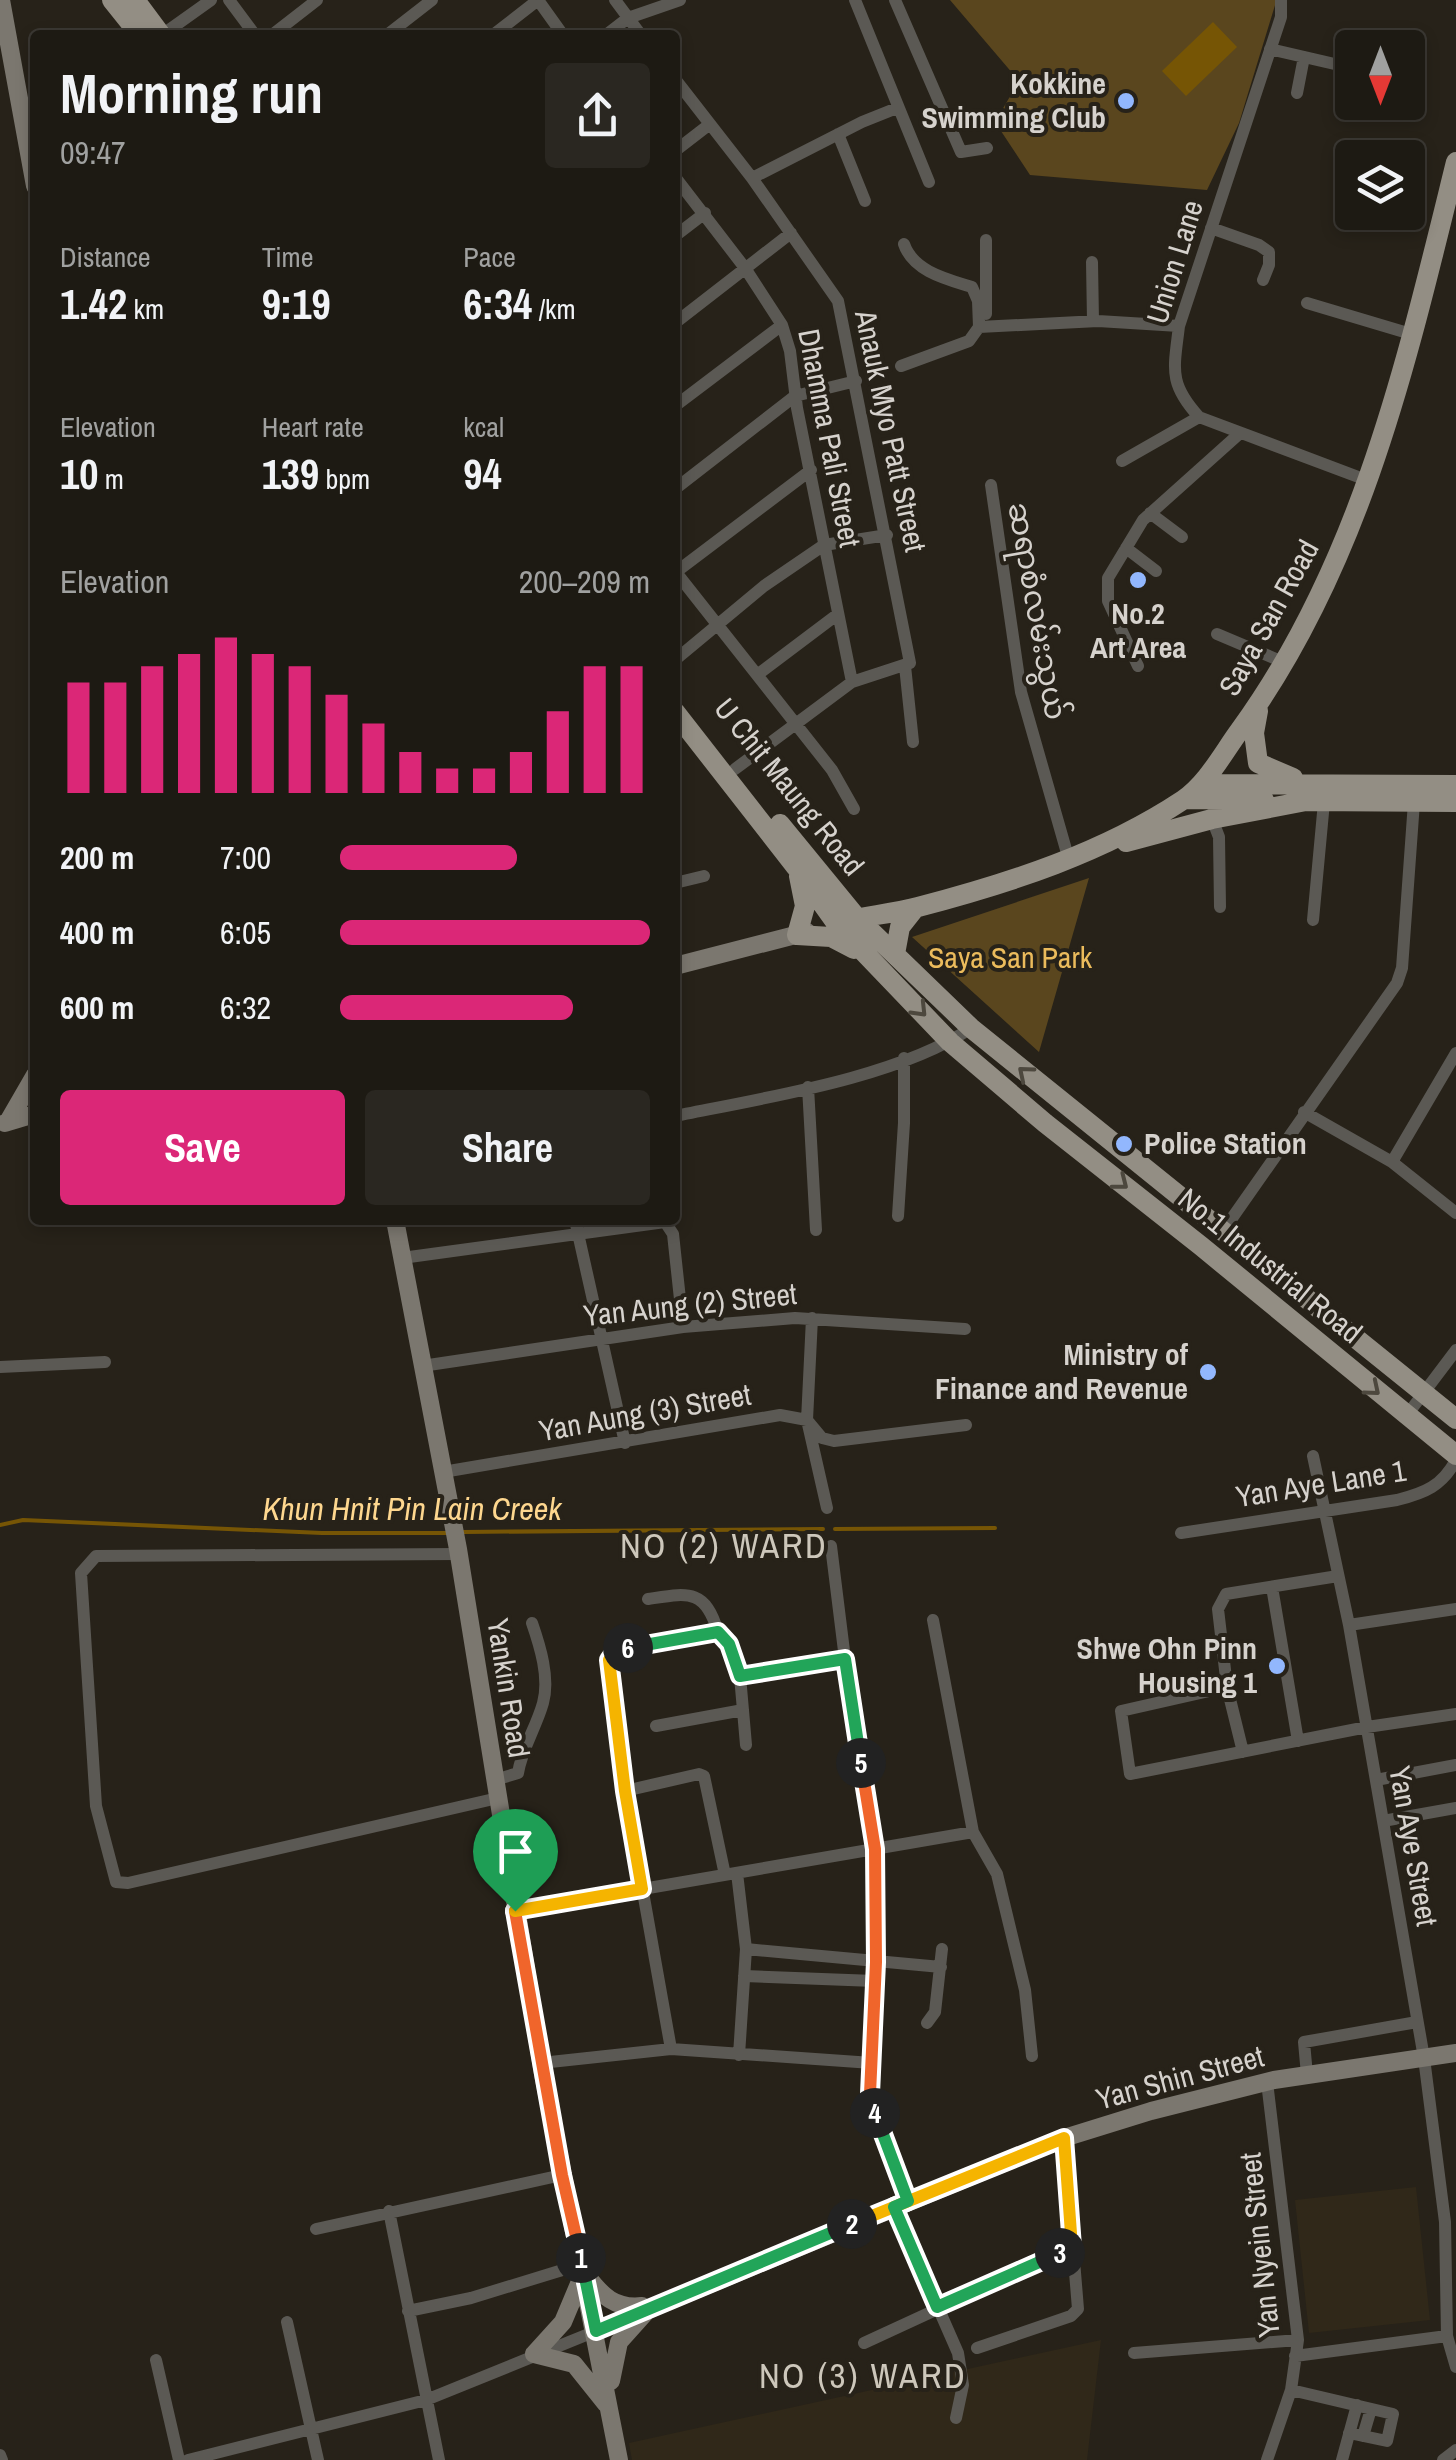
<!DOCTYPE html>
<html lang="en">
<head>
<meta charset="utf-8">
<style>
	:root { --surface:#1d1a13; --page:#2a2721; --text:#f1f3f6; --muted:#a0a1a0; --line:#3b3833; --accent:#db2777 }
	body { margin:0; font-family:"Archivo Narrow","Noto Sans Myanmar",sans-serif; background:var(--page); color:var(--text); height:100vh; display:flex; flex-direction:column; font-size:38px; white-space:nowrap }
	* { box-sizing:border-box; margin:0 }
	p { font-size:32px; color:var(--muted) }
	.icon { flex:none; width:55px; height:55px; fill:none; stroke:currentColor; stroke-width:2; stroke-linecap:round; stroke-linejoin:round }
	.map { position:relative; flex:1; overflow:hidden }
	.details { position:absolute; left:30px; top:30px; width:650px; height:1195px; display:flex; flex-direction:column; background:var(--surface); border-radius:10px; box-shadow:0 5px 15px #0003,0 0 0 2px var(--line) }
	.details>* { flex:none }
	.needle { width:65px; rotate:180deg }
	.tools { position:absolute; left:1335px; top:30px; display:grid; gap:20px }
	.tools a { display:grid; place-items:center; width:90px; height:90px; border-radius:10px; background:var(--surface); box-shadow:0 5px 15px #0003,0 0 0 2px var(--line); font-size:50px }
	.pin { position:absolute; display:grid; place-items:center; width:85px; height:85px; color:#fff; margin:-102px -42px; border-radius:50% 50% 50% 0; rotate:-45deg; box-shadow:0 0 10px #0007 }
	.pin .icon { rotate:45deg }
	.km { position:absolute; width:50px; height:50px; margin:-25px; border-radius:50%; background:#222; color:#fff; font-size:28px; line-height:50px; text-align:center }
	.round { display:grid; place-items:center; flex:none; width:105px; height:105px; border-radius:10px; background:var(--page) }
	.summary { display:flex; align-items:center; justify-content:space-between; height:170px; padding:0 30px }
	h1 { font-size:55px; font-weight:700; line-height:75px }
	.stats { display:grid; grid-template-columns:repeat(3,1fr); gap:15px; height:170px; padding:10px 30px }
	.stats div { display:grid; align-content:center }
	.stats b { font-size:42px; font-weight:700 }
	.stats small { font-size:28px; font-weight:400 }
	.stats p { font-size:28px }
	.chart { height:280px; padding:20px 30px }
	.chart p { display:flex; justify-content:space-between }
	.chart svg { width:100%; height:180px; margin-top:10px; stroke:var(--accent); stroke-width:6 }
	.button { display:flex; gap:20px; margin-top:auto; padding:20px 30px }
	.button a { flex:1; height:115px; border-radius:10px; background:var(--accent); color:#fff; font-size:40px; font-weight:700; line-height:115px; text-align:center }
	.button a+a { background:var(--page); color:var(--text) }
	ul { padding:0 30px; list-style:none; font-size:32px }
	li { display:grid; grid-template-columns:160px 120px 1fr; align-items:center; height:75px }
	li i { height:25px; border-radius:12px; background:var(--accent) }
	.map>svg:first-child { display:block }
</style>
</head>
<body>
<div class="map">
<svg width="1456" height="2460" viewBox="0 0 1456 2460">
	<rect width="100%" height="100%" fill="#272219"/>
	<!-- built -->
	<path fill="#302819" d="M1416 2187 1430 2320 1309 2333 1295 2200Z
		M1101 2340 1087 2460H632L629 2443Z"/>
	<!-- park -->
	<path fill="#5a461e" d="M950 0H1276V2L1239 123 1207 190 1030 175 995 122 1019 81Z
		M1089 878 1039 1052 912 937Z"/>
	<!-- water -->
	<path fill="#765505" d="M1213 22 1237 47 1186 96 1162 71Z"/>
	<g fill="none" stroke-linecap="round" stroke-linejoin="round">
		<!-- stream -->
		<path stroke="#765505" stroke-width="4" d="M0 1525 23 1520 322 1533H448
			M835 1529 995 1528
			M463 1532 823 1529"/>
		<!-- street -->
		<path stroke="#5b5954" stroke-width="12" d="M229 0 255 35
			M538 0 563 35
			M615 0 641 35
			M855 0 929 182
			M895 0 961 152 987 148
			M1281 0V17L1179 326C1174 369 1168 383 1199 417L1369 481
			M162 35 211 0
			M272 35 317 0
			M387 35 432 0
			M493 35 538 0
			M606 35 628 18 680 0
			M1270 49 1352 68
			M675 79 752 178 838 301 910 663 852 682 735 769
			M1297 93 1304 57
			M838 134 865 201
			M675 151 710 124
			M675 177 745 268 782 325 790 351 797 408 852 682
			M752 178 862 122 897 108
			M1211 228 1259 245 1269 252V265L1263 280
			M675 236 705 213
			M986 240V314
			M904 244C913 271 946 279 972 287L978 301 979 327
			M1092 262 1093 321
			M1307 303 1411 334
			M675 323 791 233
			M901 366 969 341 979 327 1098 321 1179 326
			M675 406 782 325
			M1122 461 1199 417
			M991 485 1021 692 1069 860
			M675 489 795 396 856 381
			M1150 513 1182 537
			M1126 548 1156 571
			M675 571 832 770 854 809
			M676 572 811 470
			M1217 634 1283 662
			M675 660 764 586 824 545 887 535
			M905 666 913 742
			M1138 666 1108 601V578L1143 520 1239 434
			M757 675 838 614
			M1212 819 1219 837 1220 907
			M675 883 704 876
			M1313 920 1324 802
			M808 1087 816 1230
			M1304 1112 1392 1162 1456 1213
			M675 1116C763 1098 897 1078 971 1028
			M1392 1162 1456 1053
			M898 1216 904 1123V1058
			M575 1220 625 1443
			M1223 1231 1397 983 1402 968 1414 802
			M402 1258 665 1222 673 1234 683 1327
			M812 1318 807 1420 827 1508
			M422 1366 683 1327 795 1318 965 1329
			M0 1367 105 1362
			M1407 1415 1456 1350
			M1313 1456 1349 1625 1424 2058 1445 2222 1447 2336 1456 2367
			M443 1472 780 1415 807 1420 822 1438 834 1441 966 1425
			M1181 1533 1397 1500C1425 1493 1442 1486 1456 1460
			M831 1546 845 1659 875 1849 876 1962 870 2094 879 2131 908 2201
			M459 1554 96 1556 81 1573 96 1806 116 1882 128 1883 498 1798
			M1272 1587 1298 1741
			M648 1599C688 1593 705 1588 718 1632
			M933 1620 973 1832 997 1874 1025 1990 1032 2056
			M1349 1625 1456 1609
			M740 1676 746 1745
			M1227 1687 1121 1711 1130 1774 1367 1727 1456 1714
			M656 1726 743 1710
			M1243 1752 1227 1687 1218 1609 1226 1594 1338 1576
			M495 1780 518 1773C522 1748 536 1728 543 1703 550 1678 540 1646 532 1623
			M1376 1780 1456 1765
			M625 1791 699 1774 704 1776 725 1875
			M1383 1821 1456 1808
			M737 1873 746 1949 739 2055
			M515 1911 973 1832
			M746 1949 941 1967
			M744 1976 875 1981
			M927 2023 935 2012 942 1949
			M671 2049 625 1791 609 1660 616 1650 718 1632 729 1644 740 1676 845 1659
			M541 2063 671 2049 872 2063
			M1307 2075 1304 2042 1417 2022
			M894 2207 958 2353 963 2385 956 2418
			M389 2211 439 2460
			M316 2229 562 2175
			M408 2311 471 2298 582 2264
			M287 2322 318 2460
			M864 2343 1072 2247
			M977 2348 1071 2316 1078 2309 1064 2138
			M1134 2353 1298 2340
			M1295 2356 1447 2336
			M156 2360 179 2460
			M1291 2390 1393 2414 1387 2441 1349 2433
			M1363 2436 1371 2409
			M0 2455 2 2460
			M188 2460 426 2400 596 2331
			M1267 2460 1291 2390 1298 2340 1267 2082
			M1342 2460 1357 2405
			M1443 2460 1456 2450"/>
		<!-- secondary -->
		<path stroke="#7b776f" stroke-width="18" d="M1 0 35 186
			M675 966 807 932
			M9 1120 35 1075
			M5 1123 35 1114
			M395 1220 458 1549 543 2074 619 2460
			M586 2275C602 2296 615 2309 642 2306
			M596 2331 1064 2138 1151 2111 1274 2080 1456 2053
			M534 2354 574 2364 606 2404
			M534 2354 563 2322 584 2272
			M611 2381 619 2342 645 2313"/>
		<!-- primary -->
		<path stroke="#938e84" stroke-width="20" d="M112 0 140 35
			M135 0 161 35
			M1258 711 1254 733 1258 763 1293 778
			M675 712 796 867 836 923 950 1042 1045 1123 1201 1246 1456 1455
			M1201 784 1456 785
			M1186 799 1264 800
			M780 824 857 918 971 1028 1456 1419
			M1126 842 1212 819 1306 801 1456 802
			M799 876 805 906 797 935 831 937 854 949
			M836 923C863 916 891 914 918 907 1010 883 1103 853 1183 800 1207 784 1223 753 1240 730 1362 562 1407 360 1456 162
			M895 954 900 927 915 908"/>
	</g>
	<!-- one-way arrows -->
	<defs><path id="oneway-chevron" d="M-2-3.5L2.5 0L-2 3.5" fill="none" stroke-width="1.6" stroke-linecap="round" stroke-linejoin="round" transform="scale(2.5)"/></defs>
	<g stroke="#4d483e">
		<use href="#oneway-chevron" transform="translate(920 1010) rotate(46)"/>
		<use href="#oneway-chevron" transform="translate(1025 1073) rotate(-140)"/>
		<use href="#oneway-chevron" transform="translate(1121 1183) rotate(38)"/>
		<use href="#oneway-chevron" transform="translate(1373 1389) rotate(40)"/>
	</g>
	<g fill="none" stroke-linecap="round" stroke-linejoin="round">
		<defs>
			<path id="split-1" d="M515 1911 562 2175 581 2258"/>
			<path id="split-2" d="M581 2258 596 2331 852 2224"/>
			<path id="split-3" d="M852 2224 1064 2138 1072 2247 1060 2253"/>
			<path id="split-4" d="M875 2113 908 2201 894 2207 937 2307 1060 2253"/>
			<path id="split-5" d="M861 1763 875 1849 876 1962 870 2094 875 2113"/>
			<path id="split-6" d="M628 1648 718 1632 729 1644 740 1676 845 1659 861 1763"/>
			<path id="split-7" d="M515 1911 642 1889 625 1791 609 1660 616 1650 628 1648"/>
		</defs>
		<!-- split-1 casing -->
		<use href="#split-1" stroke="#fff" stroke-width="20"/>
		<!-- split-2 casing -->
		<use href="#split-2" stroke="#fff" stroke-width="20"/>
		<!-- split-3 casing -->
		<use href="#split-3" stroke="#fff" stroke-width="20"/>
		<!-- split-4 casing -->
		<use href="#split-4" stroke="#fff" stroke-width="20"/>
		<!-- split-5 casing -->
		<use href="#split-5" stroke="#fff" stroke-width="20"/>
		<!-- split-6 casing -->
		<use href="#split-6" stroke="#fff" stroke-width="20"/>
		<!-- split-7 casing -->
		<use href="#split-7" stroke="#fff" stroke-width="20"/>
		<!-- split-1 -->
		<use href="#split-1" stroke="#f0652b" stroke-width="12"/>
		<!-- split-2 -->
		<use href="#split-2" stroke="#22a559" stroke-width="12"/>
		<!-- split-3 -->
		<use href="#split-3" stroke="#f5b400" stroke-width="12"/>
		<!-- split-4 -->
		<use href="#split-4" stroke="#22a559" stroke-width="12"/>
		<!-- split-5 -->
		<use href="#split-5" stroke="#f0652b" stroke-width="12"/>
		<!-- split-6 -->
		<use href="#split-6" stroke="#22a559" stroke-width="12"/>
		<!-- split-7 -->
		<use href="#split-7" stroke="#f5b400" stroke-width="12"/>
	</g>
	<!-- markers -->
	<g fill="#92b7fd" stroke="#272219" stroke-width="4">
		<circle cx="1126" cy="101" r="10"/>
		<circle cx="1138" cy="580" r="10"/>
		<circle cx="1124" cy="1144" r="10"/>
		<circle cx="1208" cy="1372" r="10"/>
		<circle cx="1277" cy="1666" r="10"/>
	</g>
	<g text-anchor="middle" stroke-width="8" stroke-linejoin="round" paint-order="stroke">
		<!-- poi labels -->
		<g font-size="30" font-weight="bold" fill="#d6d2cd" stroke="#272219" text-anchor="end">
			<text x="1106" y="94">Kokkine<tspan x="1106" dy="34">Swimming Club</tspan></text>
			<text x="1138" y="624" text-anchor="middle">No.2<tspan x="1138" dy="34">Art Area</tspan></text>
			<text x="1144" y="1154" text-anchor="start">Police Station</text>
			<text x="1188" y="1365">Ministry of<tspan x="1188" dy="34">Finance and Revenue</tspan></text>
			<text x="1257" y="1659">Shwe Ohn Pinn<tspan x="1257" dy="34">Housing 1</tspan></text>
		</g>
		<!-- street labels -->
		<g font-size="30" fill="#d6d2cd" stroke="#272219">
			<text transform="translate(1175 262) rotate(-73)" y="10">Union Lane</text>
			<text transform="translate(890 431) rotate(78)" y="10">Anauk Myo Patt Street</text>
			<text transform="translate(829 438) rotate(79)" y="10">Dhamma Pali Street</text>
			<text transform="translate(1037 611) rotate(80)" y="10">ဆရာစံလမ်းသွယ်</text>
			<text transform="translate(1269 618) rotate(-61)" y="10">Saya San Road</text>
			<text transform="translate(789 787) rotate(51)" y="10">U Chit Maung Road</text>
			<text transform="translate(1270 1266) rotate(39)" y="10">No.1 Industrial Road</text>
			<text transform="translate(690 1305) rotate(-6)" y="10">Yan Aung (2) Street</text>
			<text transform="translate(645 1413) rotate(-10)" y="10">Yan Aung (3) Street</text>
			<text transform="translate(1321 1484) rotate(-9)" y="10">Yan Aye Lane 1</text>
			<text transform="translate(508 1688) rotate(81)" y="10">Yankin Road</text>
			<text transform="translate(1413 1846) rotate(80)" y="10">Yan Aye Street</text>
			<text transform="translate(1180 2078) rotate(-15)" y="10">Yan Shin Street</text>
			<text transform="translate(1260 2245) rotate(-96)" y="10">Yan Nyein Street</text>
		</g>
		<!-- park labels -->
		<g font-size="30" fill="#ebbb5c" stroke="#272219">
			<text x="1010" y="968">Saya San Park</text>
		</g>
		<!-- water labels -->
		<g font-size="32" font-style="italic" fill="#fed78f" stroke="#272219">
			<text x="412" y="1520">Khun Hnit Pin Lain Creek</text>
		</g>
		<!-- quarter labels -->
		<g font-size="35" letter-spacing="2.5" fill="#cdc7bb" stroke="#272219">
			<text x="724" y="1558">NO (2) WARD</text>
			<text x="863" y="2388">NO (3) WARD</text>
		</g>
	</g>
</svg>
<div class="tools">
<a><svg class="needle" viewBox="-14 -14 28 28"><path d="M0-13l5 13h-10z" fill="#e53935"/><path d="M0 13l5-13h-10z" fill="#a0a1a0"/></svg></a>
<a><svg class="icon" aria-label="layers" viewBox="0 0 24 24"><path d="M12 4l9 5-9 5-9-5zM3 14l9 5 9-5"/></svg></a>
</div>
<div class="pin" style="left:515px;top:1911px;background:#1e9e55"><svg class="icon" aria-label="arrive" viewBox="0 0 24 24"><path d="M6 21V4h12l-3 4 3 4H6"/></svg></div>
<b class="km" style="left:581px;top:2258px">1</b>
<b class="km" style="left:852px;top:2224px">2</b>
<b class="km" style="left:1060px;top:2253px">3</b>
<b class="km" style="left:875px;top:2113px">4</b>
<b class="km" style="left:861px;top:1763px">5</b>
<b class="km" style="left:628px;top:1648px">6</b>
<section class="details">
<div class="summary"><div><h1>Morning run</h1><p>09:47</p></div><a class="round"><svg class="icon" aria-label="share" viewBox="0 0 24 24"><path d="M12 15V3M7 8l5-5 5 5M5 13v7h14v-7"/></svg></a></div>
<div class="stats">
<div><p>Distance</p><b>1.42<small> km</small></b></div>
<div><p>Time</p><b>9:19</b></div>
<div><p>Pace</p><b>6:34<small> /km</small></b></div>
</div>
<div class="stats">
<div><p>Elevation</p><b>10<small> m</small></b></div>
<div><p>Heart rate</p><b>139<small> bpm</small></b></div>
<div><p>kcal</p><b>94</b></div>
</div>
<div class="chart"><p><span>Elevation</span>200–209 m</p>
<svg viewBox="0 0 160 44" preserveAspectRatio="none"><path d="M5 44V17M15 44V17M25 44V13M35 44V10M45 44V6M55 44V10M65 44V13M75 44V20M85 44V27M95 44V34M105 44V38M115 44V38M125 44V34M135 44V24M145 44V13M155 44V13"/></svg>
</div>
<ul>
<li><b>200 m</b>7:00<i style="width:57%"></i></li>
<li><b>400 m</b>6:05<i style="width:100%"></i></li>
<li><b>600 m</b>6:32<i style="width:75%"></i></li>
</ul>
<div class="button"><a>Save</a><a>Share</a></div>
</section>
</div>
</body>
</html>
